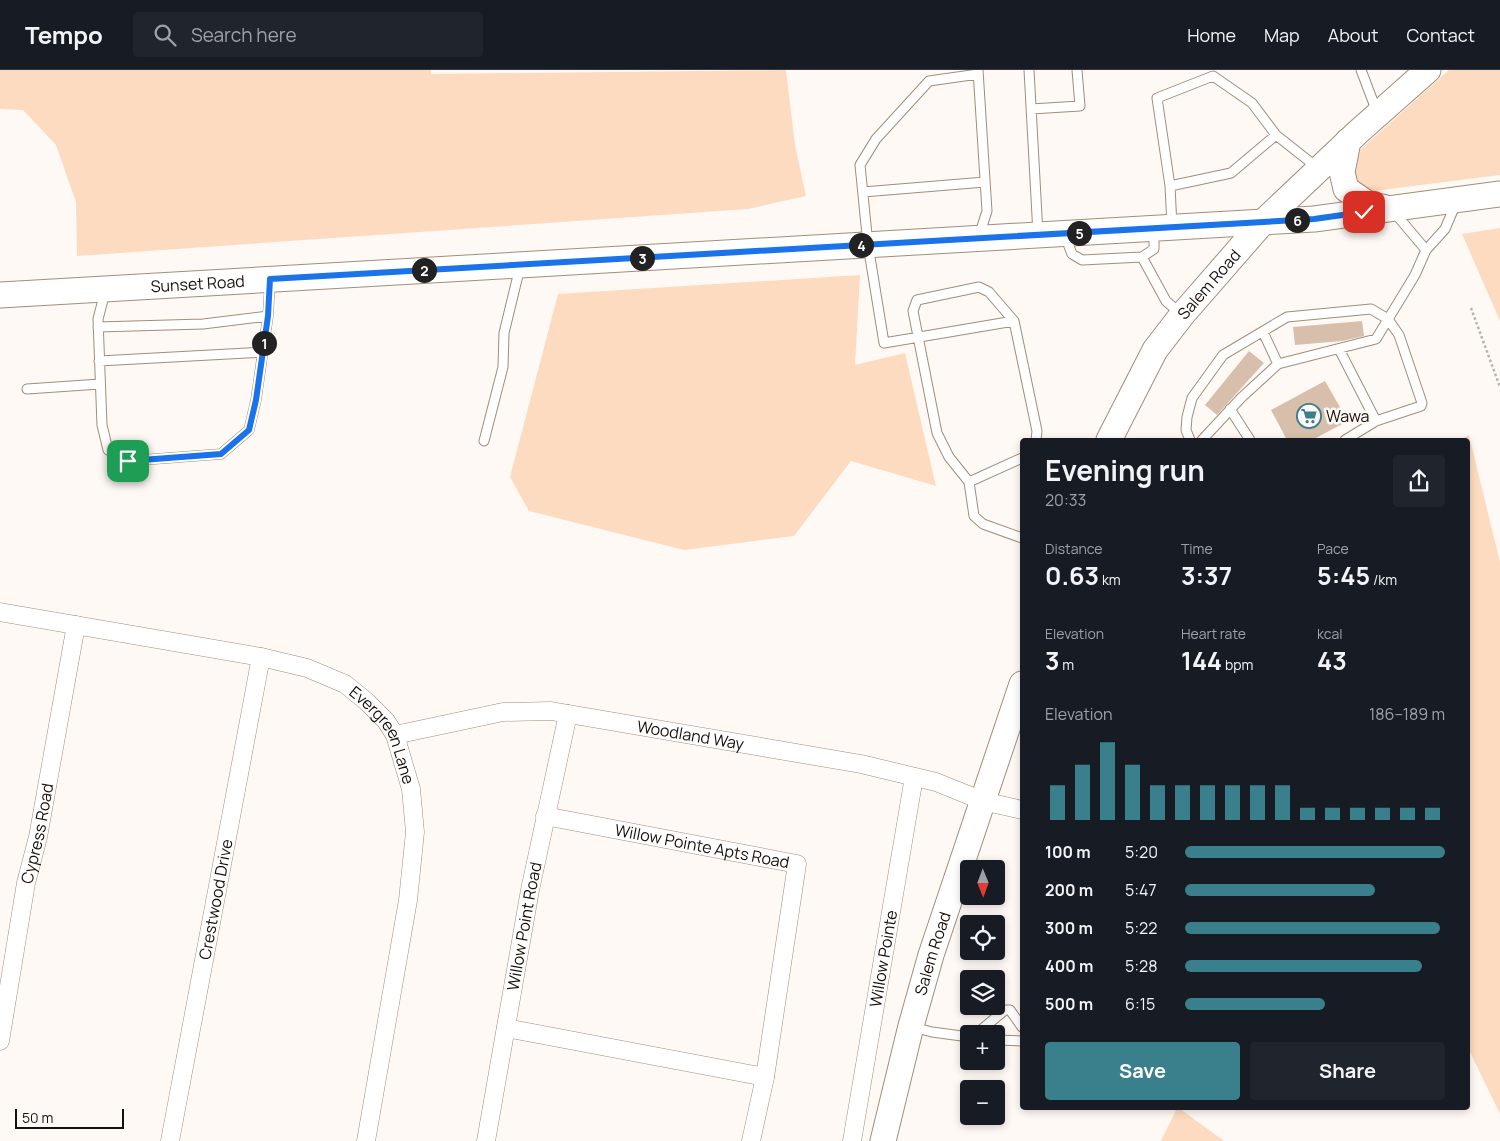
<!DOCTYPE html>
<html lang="en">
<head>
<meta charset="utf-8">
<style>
	:root { --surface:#171b24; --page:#20242c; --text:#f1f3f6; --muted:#9ea1a6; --line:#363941; --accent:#3a7f8c }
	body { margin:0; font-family:Manrope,sans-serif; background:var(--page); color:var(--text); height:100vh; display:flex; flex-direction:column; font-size:19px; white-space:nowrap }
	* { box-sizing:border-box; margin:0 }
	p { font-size:16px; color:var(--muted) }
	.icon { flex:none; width:28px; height:28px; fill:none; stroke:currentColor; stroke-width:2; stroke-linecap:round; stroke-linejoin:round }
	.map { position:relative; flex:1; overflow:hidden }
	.panel { position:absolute; left:1020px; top:368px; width:450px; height:672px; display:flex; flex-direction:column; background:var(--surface); border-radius:5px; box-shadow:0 2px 8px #0003 }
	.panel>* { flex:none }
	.needle { width:32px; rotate:179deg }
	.buttons { position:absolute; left:960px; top:790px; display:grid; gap:10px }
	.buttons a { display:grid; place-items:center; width:45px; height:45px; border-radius:5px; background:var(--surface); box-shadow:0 2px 8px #0003; font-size:25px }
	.scale { position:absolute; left:15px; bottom:12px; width:109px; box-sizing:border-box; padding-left:5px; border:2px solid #191109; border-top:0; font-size:14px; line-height:18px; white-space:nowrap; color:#191109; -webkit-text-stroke:4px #fef9f5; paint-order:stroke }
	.pin { position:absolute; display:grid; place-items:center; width:42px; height:42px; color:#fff; margin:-21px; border-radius:10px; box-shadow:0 2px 8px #0006 }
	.km { position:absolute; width:25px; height:25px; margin:-12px; border-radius:50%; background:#222; color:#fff; font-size:14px; line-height:25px; text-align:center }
	.round { display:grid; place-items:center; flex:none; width:52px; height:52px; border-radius:5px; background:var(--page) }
	.overview { display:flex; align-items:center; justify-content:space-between; height:85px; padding:0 25px }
	h1 { font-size:28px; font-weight:700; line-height:38px }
	.figures { display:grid; grid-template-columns:repeat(3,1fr); gap:8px; height:85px; padding:5px 25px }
	.figures div { display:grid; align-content:center }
	.figures b { font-size:25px; font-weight:700 }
	.figures small { font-size:14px; font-weight:400 }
	.figures p { font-size:14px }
	.chart { height:140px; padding:10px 25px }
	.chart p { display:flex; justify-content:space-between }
	.chart svg { width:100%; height:90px; margin-top:5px; stroke:var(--accent); stroke-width:6 }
	.cta { display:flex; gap:10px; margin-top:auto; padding:10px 25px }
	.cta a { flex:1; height:58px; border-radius:5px; background:var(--accent); color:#fff; font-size:20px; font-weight:700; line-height:58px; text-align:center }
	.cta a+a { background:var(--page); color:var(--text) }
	ul { padding:0 25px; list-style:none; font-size:16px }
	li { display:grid; grid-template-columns:80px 60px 1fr; align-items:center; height:38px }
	li i { height:12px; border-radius:6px; background:var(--accent) }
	header { display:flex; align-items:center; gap:30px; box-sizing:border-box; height:70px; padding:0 25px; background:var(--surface); border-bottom:1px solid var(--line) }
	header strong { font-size:24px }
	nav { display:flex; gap:28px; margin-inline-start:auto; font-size:18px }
	.search { width:350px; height:45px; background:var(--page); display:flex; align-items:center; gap:12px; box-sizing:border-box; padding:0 18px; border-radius:5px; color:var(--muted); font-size:19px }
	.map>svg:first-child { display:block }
</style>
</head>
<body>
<header>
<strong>Tempo</strong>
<div class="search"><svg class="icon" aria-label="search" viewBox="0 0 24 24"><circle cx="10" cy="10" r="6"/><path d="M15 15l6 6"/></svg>Search here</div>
<nav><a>Home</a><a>Map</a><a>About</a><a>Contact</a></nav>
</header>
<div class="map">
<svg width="1500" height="1071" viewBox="0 0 1500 1071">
	<rect width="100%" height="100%" fill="#fef9f5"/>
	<!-- green -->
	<path fill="#fddbc0" d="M0 0H431V4L786 0 795 75 806 126 748 139 77 186 76 132 56 75 23 40 0 39Z
		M1449 0H1500V105L1366 122 1354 108 1351 88Z
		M1500 158V251L1462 164Z
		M860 205 855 295 905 283 936 416 851 391 794 466 684 480 529 441 510 407 558 224Z
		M1469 365 1500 492V1044L1468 978V370H1459Z
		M1177 1038H1179L1224 1071H1161Z"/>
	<!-- building -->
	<path fill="#d8bfab" d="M1362 251 1364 266 1342 271 1295 275 1293 257Z
		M1249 281 1264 293 1217 345 1205 335Z
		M1325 311 1348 351 1312 370H1287L1271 340Z"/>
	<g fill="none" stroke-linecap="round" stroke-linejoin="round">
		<defs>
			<path id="lane" d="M978 0 987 141 979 166
				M1029 0 1038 164
				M1361 0 1377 42
				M978 4 929 11 876 69 860 95 868 175 884 273 1014 251 1037 361 1036 370
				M1031 39 1080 36 1077 0
				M1170 116 1231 103 1276 65
				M863 122 985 112
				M1394 142 1426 180
				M1172 157 1170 116 1157 28 1213 6 1252 33 1276 65 1319 99
				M1065 166 1072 184 1082 190 1142 187 1154 179V160
				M1142 187 1166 231 1181 244
				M105 222 98 249 102 355 108 380 128 391 221 384 249 360 256 330 268 246 270 212
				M1014 251 989 222 979 217 917 230 913 241 937 363 949 387 969 412 974 446 983 454 1022 468
				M98 257 203 254 268 246
				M1263 262 1278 294
				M1339 279 1376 351 1345 370
				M99 291 263 282
				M27 319 100 314
				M1230 339 1250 370
				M1190 370 1186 360 1187 347 1192 328 1223 285 1287 247 1371 239 1388 249 1399 265 1422 333 1421 336 1376 351
				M1202 370 1241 328 1278 294 1376 269 1415 205 1426 180 1445 159 1456 133
				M484 371 503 297 504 263 520 197
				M969 412 1022 388
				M913 957 932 962 969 967
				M976 964 1005 940H1010L1022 957
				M996 970 1022 971"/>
			<g id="street">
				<path id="s1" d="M0 542 261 587 307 598 345 614 367 632 386 651 395 665 411 719 415 762 408 830 366 1071"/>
				<path id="s2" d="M395 665 503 642 551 641 861 694 936 712 983 731 1022 740"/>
				<path id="s3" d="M545 746 797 794 765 1007 751 1071"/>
				<path d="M506 958 765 1007"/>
				<path id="s4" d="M0 971 26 813 38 767 76 555"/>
				<path id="s5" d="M170 1071 261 587"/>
				<path id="s6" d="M486 1071 530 820 568 644"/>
				<path id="s7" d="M852 1071 914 707"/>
			</g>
			<g id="secondary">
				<path d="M1348 71 1342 102 1346 119 1368 134 1386 138"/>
				<path id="s8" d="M0 225 1314 149 1500 124"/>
				<path id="s9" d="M1109 370 1155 280 1182 245 1263 152 1358 62 1428 0"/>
				<path id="s10" d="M883 1071 911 956 931 885 1022 614"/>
			</g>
		</defs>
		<!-- lane casing -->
		<use href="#lane" stroke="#a48c79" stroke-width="11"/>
		<!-- street casing -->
		<use href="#street" stroke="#a48c79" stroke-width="19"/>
		<!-- secondary casing -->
		<use href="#secondary" stroke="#a48c79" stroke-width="27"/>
		<!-- path -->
		<path stroke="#b9b3ae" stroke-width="2.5" stroke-dasharray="2.5 2.5" stroke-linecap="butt" d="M1471 238 1500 317"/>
		<!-- lane -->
		<use href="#lane" stroke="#fff" stroke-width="9"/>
		<!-- street -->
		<use href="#street" stroke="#fff" stroke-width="18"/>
		<!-- secondary -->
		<use href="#secondary" stroke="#fff" stroke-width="25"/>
	</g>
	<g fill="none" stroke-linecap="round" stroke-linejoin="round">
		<defs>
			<path id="route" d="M128 391 221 384 249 360 256 330 268 246 270 209 1314 149 1364 142"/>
		</defs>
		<!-- route casing -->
		<use href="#route" stroke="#fff" stroke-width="10"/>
		<!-- route -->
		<use href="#route" stroke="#1a73e8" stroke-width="6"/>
	</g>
	<!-- icons -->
	<defs>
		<symbol id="supermarket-ring" viewBox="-11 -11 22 22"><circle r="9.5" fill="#fef9f5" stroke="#3a7f8c" stroke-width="1.5"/><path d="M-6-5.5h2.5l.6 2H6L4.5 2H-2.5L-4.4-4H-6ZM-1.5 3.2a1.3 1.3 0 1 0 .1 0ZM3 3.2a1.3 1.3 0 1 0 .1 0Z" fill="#3a7f8c"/></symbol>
	</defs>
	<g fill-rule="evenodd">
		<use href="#supermarket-ring" x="1295" y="332" width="28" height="28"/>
	</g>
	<g text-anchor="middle" stroke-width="5" stroke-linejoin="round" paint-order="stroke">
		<!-- street labels -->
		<g font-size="16" fill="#191109" stroke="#fef9f5">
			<text dy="6" stroke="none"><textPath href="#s8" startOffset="198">Sunset Road</textPath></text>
			<text dy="6" stroke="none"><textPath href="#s9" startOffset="186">Salem Road</textPath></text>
			<text dy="6" stroke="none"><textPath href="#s2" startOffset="300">Woodland Way</textPath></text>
			<text dy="6" stroke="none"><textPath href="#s1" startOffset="419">Evergreen Lane</textPath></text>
			<text dy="6" stroke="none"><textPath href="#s4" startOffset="211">Cypress Road</textPath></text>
			<text dy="6" stroke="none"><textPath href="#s3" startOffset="160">Willow Pointe Apts Road</textPath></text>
			<text dy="6" stroke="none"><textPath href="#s5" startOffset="246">Crestwood Drive</textPath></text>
			<text dy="6" stroke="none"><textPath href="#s6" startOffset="218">Willow Point Road</textPath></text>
			<text dy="6" stroke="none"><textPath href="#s10" startOffset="194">Salem Road</textPath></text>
			<text dy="6" stroke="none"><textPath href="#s7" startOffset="185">Willow Pointe</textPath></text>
		</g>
		<!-- poi labels -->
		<g font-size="16" fill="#191109" stroke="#fef9f5" text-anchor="start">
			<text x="1326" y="352">Wawa</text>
		</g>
	</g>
</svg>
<div class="buttons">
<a><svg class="needle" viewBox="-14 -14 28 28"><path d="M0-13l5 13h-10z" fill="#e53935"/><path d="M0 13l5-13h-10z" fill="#9ea1a6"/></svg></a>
<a><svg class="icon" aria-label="locate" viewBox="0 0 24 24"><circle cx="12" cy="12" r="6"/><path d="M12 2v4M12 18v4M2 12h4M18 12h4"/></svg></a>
<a><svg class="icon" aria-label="layers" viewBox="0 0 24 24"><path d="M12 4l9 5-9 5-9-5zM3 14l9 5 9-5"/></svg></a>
<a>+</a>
<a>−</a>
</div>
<div class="scale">50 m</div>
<div class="pin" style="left:128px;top:391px;background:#1e9e55"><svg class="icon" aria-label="arrive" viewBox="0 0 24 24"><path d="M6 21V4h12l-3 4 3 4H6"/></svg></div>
<div class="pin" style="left:1364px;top:142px;background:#d93025"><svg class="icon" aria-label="check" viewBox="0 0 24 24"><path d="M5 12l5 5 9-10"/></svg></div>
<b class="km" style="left:264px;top:273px">1</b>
<b class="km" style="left:424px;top:200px">2</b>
<b class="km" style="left:642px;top:188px">3</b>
<b class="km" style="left:861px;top:175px">4</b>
<b class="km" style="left:1079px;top:163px">5</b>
<b class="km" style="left:1297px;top:150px">6</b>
<section class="panel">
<div class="overview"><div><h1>Evening run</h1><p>20:33</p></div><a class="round"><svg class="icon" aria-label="share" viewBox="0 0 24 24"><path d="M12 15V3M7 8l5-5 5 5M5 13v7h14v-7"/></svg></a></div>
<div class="figures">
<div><p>Distance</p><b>0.63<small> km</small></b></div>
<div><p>Time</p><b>3:37</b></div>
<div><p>Pace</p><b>5:45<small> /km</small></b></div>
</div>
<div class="figures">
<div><p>Elevation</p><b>3<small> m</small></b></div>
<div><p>Heart rate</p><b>144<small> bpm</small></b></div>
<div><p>kcal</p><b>43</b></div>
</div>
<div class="chart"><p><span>Elevation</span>186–189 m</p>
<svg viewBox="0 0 160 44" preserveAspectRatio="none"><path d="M5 44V27M15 44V17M25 44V6M35 44V17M45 44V27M55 44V27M65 44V27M75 44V27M85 44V27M95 44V27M105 44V38M115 44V38M125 44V38M135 44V38M145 44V38M155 44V38"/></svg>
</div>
<ul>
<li><b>100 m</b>5:20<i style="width:100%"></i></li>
<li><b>200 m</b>5:47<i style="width:73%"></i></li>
<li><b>300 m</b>5:22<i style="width:98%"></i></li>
<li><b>400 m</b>5:28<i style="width:91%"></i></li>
<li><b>500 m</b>6:15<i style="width:54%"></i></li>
</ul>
<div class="cta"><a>Save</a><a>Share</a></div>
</section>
</div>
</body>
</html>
